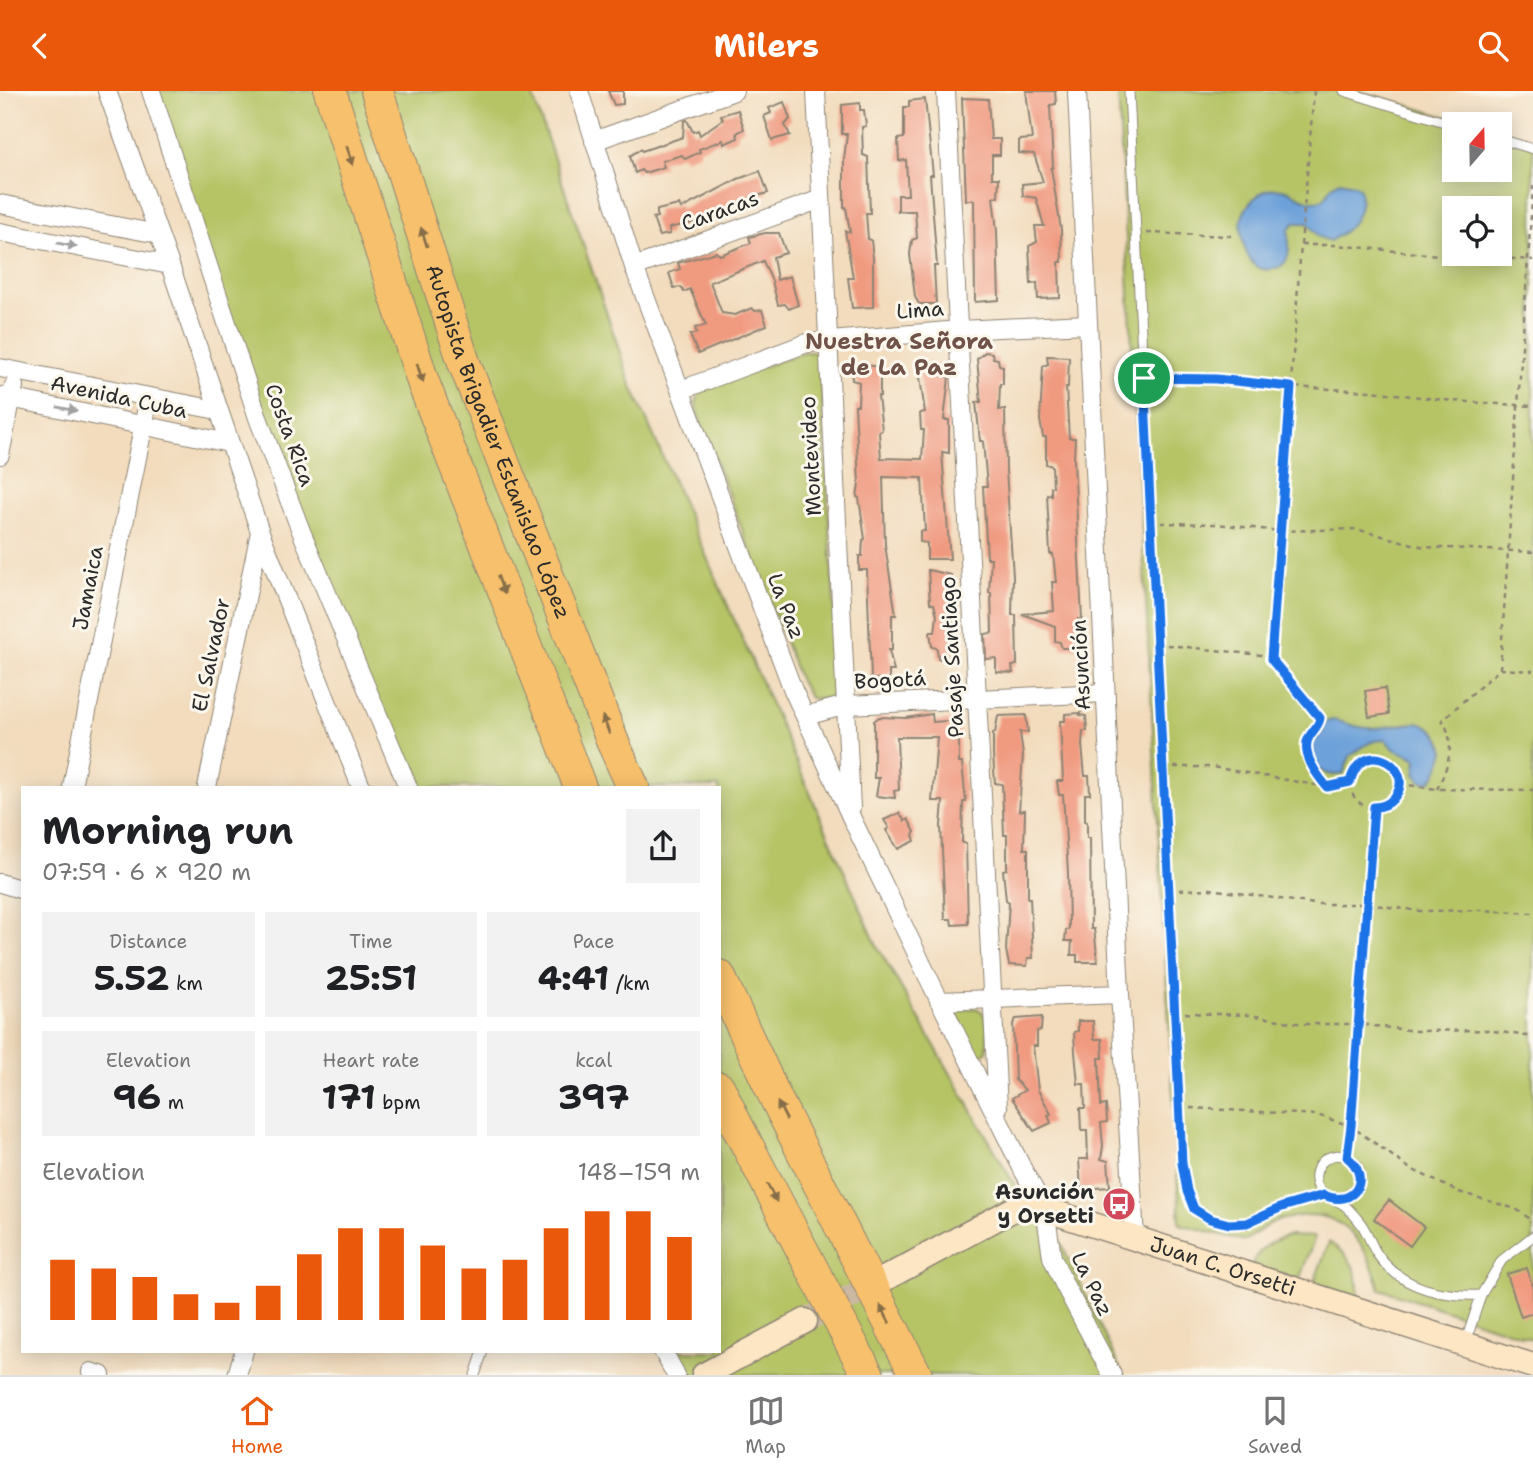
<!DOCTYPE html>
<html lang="en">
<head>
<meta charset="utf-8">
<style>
	:root { --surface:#fff; --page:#f2f2f2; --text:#202124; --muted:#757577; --line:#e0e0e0; --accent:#ea580c }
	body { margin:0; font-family:"Shantell Sans",sans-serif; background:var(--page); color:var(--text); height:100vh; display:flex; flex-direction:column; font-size:26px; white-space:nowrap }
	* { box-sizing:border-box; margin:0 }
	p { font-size:23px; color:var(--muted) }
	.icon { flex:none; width:38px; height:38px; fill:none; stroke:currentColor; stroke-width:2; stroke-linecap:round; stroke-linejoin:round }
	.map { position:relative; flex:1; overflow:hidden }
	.sheet { position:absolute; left:21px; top:695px; width:700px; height:567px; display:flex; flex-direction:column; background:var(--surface); border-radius:0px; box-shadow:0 4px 18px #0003 }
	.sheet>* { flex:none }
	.needle { width:46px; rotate:20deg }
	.fabs { position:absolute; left:1442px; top:21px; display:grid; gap:14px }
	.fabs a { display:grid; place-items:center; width:70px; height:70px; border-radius:0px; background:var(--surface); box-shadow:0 4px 18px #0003; font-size:35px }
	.pin { position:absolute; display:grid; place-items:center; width:60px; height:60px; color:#fff; margin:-30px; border:4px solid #fff; border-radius:50%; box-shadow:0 2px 7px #0007 }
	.round { display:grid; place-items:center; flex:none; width:74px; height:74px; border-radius:0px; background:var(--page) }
	.headline { display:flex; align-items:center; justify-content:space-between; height:119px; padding:0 21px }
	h1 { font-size:38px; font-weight:700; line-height:52px }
	.stats { display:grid; grid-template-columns:repeat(3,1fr); gap:10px; height:119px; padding:7px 21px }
	.stats div { display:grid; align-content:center; border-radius:0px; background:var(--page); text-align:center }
	.stats b { font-size:35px; font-weight:700 }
	.stats small { font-size:19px; font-weight:400 }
	.stats p { font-size:19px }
	.chart { height:196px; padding:14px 21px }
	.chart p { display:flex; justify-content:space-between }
	.chart svg { width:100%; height:126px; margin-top:7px; stroke:var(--accent); stroke-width:6 }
	header { display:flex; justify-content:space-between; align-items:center; height:91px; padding:0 21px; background:var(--accent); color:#fff; font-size:32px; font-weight:700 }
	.menu { display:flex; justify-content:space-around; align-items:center; height:98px; border-top:2px solid var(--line); background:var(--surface); font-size:19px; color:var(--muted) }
	.menu a { display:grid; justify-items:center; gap:4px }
	.menu .on { color:var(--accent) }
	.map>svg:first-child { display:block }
</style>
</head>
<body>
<header><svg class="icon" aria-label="back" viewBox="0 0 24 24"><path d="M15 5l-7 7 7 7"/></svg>Milers<svg class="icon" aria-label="search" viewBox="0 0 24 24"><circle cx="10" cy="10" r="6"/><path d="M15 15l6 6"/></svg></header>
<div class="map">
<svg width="1533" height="1284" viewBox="0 0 1533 1284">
	<rect width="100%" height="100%" fill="#fbf7ec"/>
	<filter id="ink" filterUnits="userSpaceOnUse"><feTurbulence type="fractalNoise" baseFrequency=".0143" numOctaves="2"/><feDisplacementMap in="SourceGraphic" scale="14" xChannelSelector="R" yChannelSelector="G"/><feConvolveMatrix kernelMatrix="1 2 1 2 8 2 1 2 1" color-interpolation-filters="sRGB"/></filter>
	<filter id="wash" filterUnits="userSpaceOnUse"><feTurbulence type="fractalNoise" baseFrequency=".00686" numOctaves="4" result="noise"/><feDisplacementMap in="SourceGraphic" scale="28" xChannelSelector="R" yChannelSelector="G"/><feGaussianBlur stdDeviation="1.57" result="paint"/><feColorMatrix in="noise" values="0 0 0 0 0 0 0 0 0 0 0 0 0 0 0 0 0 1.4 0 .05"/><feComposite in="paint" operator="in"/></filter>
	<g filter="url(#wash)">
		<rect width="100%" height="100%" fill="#f2dcbd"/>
		<!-- green -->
		<path fill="#b6c466" stroke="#707848" stroke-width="2" fill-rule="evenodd" d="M151 0H531L630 291 876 853 1025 1112 1045 1118 1123 1284H676L663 1260H719V696H408L301 440Z
			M1118 0H1360L1470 33H1454V79H1500V42L1533 52V1248L1380 1198C1368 1156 1345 1115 1294 1126 1287 1128 1279 1128 1273 1131 1263 1136 1254 1144 1245 1150L1180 1133ZM1454 117H1500V163H1454Z
			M803 261H813L820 268 838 585 836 600 827 609 810 607 800 590 697 321C695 308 697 303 708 296Z
			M976 917C992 923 987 946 987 960L982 964H977L973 959 956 924 960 919Z
			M1288 1145 1315 1146 1299 1189 1252 1174C1260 1156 1270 1150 1288 1145Z
			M1329 1151C1354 1167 1358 1180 1359 1209L1313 1194Z"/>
		<!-- water -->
		<path fill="#6da1d9" stroke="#4c6682" stroke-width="2" d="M1340 90 1354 93 1360 98C1364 123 1351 138 1330 150L1319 146 1308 132H1294L1289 138C1288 147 1290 157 1288 165 1285 178 1266 182 1256 175 1244 166 1238 137 1243 124 1250 107 1267 93 1286 99 1297 104 1308 113 1321 109 1329 106 1326 101 1331 96 1333 93 1337 92 1340 90Z
			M1333 629C1344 631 1355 636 1366 637 1400 640 1431 614 1445 660L1436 684 1430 691 1421 690 1415 683 1417 669C1405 658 1399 667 1386 649 1364 650 1367 655 1350 665L1343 683C1320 688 1312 672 1312 652L1323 640 1325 631Z"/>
		<g id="blocks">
			<!-- building -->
			<path fill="#f09a80" d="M608 0H623V13L614 14Z
				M1026 0H1055L1056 13 1050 14 1053 76 1051 77 1061 138 1062 171H1059L1060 207 1038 208 1037 192 1031 193 1029 155 1037 151 1035 135H1044L1036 107 1023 105 1022 93 1043 91 1034 63 1019 62V49L1032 48Z
				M962 7 988 8 991 48H1000V64H992V87H999L998 106H993L997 140 999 209 975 211 974 109H966Z
				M925 8 933 84H930L937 175H934L936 213H919L915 206 910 163 912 149 917 147 915 120H898V104H908L906 69 899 70 898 48 904 47V16H909V10Z
				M784 11 790 28 785 34 790 44 772 49 764 25 771 22 769 17Z
				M860 12V19H864L866 35 862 36 863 64 868 66 870 122H866L868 148 871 149 873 167V216L852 217 848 187H853L845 140 850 141 846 116H844V68L847 43H842V14Z
				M738 19 744 38 737 42 738 47 724 53 723 49 699 58 700 61 685 68 682 64 662 70 664 76 644 82 641 79 635 82 630 65 641 58 642 60 683 46 684 30 687 29 693 41 698 39 700 44 723 28 721 24Z
				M760 80 768 102 750 107V111L728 119V121L716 127 669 137 670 143 659 145 653 127 657 126V119L679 114 681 118 738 88Z
				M765 142H779L786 162 773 166 777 189 790 185 798 214 789 218 785 213 778 214 772 190 763 170 710 191 722 222 735 224 752 217 755 220 762 219 767 234 698 263 690 244 697 242 695 237 706 234 690 198 684 201 681 196 674 197 669 182 680 178 678 172 716 161 720 164 751 152 749 146Z
				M985 261 992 262 993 267 998 268 999 274 1003 275V293H1000L999 319 1005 318 1006 379 1013 485 1012 524H1016L1017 574 1012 575 1013 582 996 581V567L986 568 985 543 992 542 991 502H989L991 467H987L983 395H987L983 350H980L976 311H981L977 268Z
				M1047 265 1069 266 1068 296H1066L1069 347H1075L1074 369 1082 529 1078 528 1079 557H1062L1060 551 1055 550V535L1022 523 1054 520 1052 491H1056L1053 463H1050L1047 403 1051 404V396H1053L1052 375 1046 373V346H1043L1040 329 1043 275 1048 273Z
				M925 271 941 274 942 285 949 286 944 329H949V362L942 361 950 468H927V452L920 451V440H925L922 387 883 386 885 454 896 524H892V559H889L894 580H889V588H871L867 479H859V465H862L863 449 865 448 859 407 857 406 859 393 855 314H858L859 291 852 289 851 278 858 273 880 276V305H878L882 339 879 341 881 367 922 368 924 339H921L920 322 925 321 919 280 924 281Z
				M928 479 951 484 956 567 938 568 937 557 932 556 930 541H935L937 524 934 513 930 512Z
				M1385 597 1389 623 1369 626 1365 600Z
				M1081 622 1080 624 1086 625 1087 640H1083L1082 654 1085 685H1089L1090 703H1085V730L1087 731V747H1090L1091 838H1094L1098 871H1077V864H1071L1072 850H1065L1066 839 1069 838 1068 781 1063 704H1059L1057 690H1063L1060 630H1065V623Z
				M932 623 933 631 959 629V672H962L966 711H963L962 752H966L968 833 952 834 951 828H945L941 735 943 710H932L937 646H897L899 699 894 700 895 707 876 705 879 687H874V630L879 626 906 627Z
				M1026 624 1028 641H1020L1023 664 1019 720 1025 719 1024 758H1028V807H1030L1033 867H1028L1027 875 1009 874 1006 859 1009 811 1006 809 1003 779 1007 778V744H1004L1002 693 995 692 993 664V642H995L998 625Z
				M899 722 905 730 908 728 915 741 913 744 915 750 898 758 886 739 889 737 884 729Z
				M1042 926 1041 939 1037 940V955H1033L1038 999 1051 1023 1048 1024 1051 1032 1034 1040 1012 1007 1025 999 1015 989 1013 933 1016 928Z
				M1078 930H1093L1094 948H1102L1103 967H1099L1101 1015 1106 1014 1107 1031 1101 1032 1103 1055 1101 1068 1108 1070 1110 1096 1081 1098 1079 1068H1088L1087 1039H1081L1080 1017H1085L1084 993H1078L1075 961 1074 941 1078 940Z
				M1389 1109 1424 1136 1410 1155 1374 1128Z
				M1527 1177 1533 1197V1222L1521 1226 1507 1183Z"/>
		</g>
	</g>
	<g filter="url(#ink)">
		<use href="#blocks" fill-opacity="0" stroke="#8e8474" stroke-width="2"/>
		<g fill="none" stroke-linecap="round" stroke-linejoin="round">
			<!-- secondary-tunnel -->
			<path stroke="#cab9a0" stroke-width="24" stroke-dasharray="24 12" stroke-linecap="butt" d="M805 1230 884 1188"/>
			<defs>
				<path id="lane" d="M1129 0 1182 1072 1187 1100 1194 1118 1210 1128 1229 1133 1247 1132 1282 1116 1324 1104
					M1344 0 1454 34
					M1500 48 1533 58
					M1334 1108C1362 1106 1370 1076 1346 1066 1328 1058 1309 1078 1318 1096 1323 1106 1336 1108 1344 1114 1349 1118 1355 1125 1359 1130 1367 1139 1370 1152 1377 1163 1401 1197 1441 1206 1481 1204
					M1465 1253 1481 1204 1502 1169 1533 1145
					M475 1284 483 1260"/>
				<path id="street" d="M107 0 170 174 260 441 361 696
					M151 0 258 327 301 440 408 696
					M579 0 634 176 793 599 852 728 929 888 1023 1079 1045 1118 1052 1166 1064 1193 1112 1284
					M816 0 851 717
					M946 0 998 1017
					M1077 0 1120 903 1135 1146
					M594 50 734 0
					M0 113 158 143
					M0 141 170 174
					M634 176 821 108
					M0 277 217 319
					M681 299 807 252 959 239 1087 233
					M0 305 229 352
					M0 364 14 295
					M805 625 847 614 1105 602
					M72 696 149 306
					M207 696 260 441
					M0 792 23 799
					M939 910 1120 903
					M663 1260 676 1284
					M91 1281 101 1284
					M237 1284 244 1260"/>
				<g id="secondary">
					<path id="s1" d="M884 1188 1025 1112 1533 1275"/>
					<path d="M704 1284 805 1230"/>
				</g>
				<g id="highway">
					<path d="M330 0 423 291 580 696"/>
					<path id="s2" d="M377 0 463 269 614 654 633 696"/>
					<path d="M719 885 776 1008 916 1284"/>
					<path d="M719 997 736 1033 868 1284"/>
				</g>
			</defs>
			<!-- lane casing -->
			<use href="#lane" stroke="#8e8474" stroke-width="11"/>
			<!-- street casing -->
			<use href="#street" stroke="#8e8474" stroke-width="20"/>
			<!-- secondary casing -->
			<use href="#secondary" stroke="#8e8474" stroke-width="27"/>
			<!-- highway casing -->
			<use href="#highway" stroke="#8e8474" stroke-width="34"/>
			<!-- path -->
			<path stroke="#8e8474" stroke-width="2.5" stroke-dasharray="5 5" stroke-linecap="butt" d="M1147 142 1231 145
				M1301 154 1314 0
				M1156 287 1216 288 1291 296 1372 300 1452 310 1533 315
				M1161 432 1216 433 1280 440 1356 438 1424 456 1533 461
				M1167 554 1261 564 1271 568
				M1500 578 1533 95
				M1350 692a25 25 0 1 1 50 0a25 25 0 1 1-50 0Z
				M1174 676H1212L1327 696 1350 691
				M1400 693 1437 698 1533 699
				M1327 696C1318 684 1301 664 1308 648 1312 640 1318 636 1320 627L1271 568 1301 154H1336L1437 164 1533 169
				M1437 698C1448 676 1457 651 1442 629L1500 578 1533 580
				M1179 799 1210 798 1315 813H1367L1420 820 1481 819 1533 822
				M1185 922 1249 924 1303 933H1358L1416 940 1488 939 1533 946
				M1190 1017 1317 1024 1351 1035 1409 1077 1459 1101 1516 1118 1533 1130
				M1349 1056 1374 716"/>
			<!-- lane -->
			<use href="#lane" stroke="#fff" stroke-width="9"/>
			<!-- street -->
			<use href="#street" stroke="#fff" stroke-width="18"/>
			<!-- secondary -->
			<use href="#secondary" stroke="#fce6c4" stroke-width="24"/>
			<!-- highway -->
			<use href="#highway" stroke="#f7c06c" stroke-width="32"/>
		</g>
		<!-- one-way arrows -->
		<defs><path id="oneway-solid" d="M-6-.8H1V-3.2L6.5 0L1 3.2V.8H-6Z" transform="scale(1.75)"/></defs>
		<g fill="#876e48">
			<use href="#oneway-solid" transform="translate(350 65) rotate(72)"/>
			<use href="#oneway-solid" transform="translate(424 146) rotate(-108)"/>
			<use href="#oneway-solid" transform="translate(420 282) rotate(72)"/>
			<use href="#oneway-solid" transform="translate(501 494) rotate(69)"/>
			<use href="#oneway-solid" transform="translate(606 634) rotate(-111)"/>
			<use href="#oneway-solid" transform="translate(782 1020) rotate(-117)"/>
			<use href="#oneway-solid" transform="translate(772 1102) rotate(62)"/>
			<use href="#oneway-solid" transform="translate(885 1223) rotate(-117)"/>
		</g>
		<g fill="#a0a0a0">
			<use href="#oneway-solid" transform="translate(67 154) rotate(11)"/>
			<use href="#oneway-solid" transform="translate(67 318) rotate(12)"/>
		</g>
	</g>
	<g fill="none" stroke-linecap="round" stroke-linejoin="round" filter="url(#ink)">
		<defs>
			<path id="route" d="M1144 287 1216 288 1291 296 1271 568 1320 627C1319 635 1313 639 1309 646 1300 662 1317 684 1327 696L1350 691C1363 642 1420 679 1393 708 1388 714 1382 716 1374 716L1351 1035 1347 1066C1373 1087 1354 1118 1324 1104L1282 1116 1247 1132 1229 1133 1210 1128 1194 1118 1187 1100 1182 1072Z"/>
		</defs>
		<!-- route casing -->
		<use href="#route" stroke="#fff" stroke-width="14"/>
		<!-- route -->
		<use href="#route" stroke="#1a73e8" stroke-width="9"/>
	</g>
	<!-- icons -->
	<defs>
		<symbol id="bus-disc" viewBox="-11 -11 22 22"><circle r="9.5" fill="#d1495b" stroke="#fbf7ec"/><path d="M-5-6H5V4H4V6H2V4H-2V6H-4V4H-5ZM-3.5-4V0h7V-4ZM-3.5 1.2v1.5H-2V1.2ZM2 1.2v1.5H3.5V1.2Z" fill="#fff"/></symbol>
	</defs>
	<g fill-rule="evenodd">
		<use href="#bus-disc" x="1100" y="1094" width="38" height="38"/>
	</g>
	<g text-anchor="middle" stroke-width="6" stroke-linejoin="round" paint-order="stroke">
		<!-- street labels -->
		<g font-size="21" fill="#2b2b2b" stroke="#fbf7ec">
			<text transform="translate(720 120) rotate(-20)" y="7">Caracas</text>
			<text transform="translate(920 219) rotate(-4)" y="7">Lima</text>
			<text transform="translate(119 306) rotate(12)" y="7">Avenida Cuba</text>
			<text transform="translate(290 344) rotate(70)" y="7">Costa Rica</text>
			<text dy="7" stroke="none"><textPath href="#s2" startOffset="371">Autopista Brigadier Estanislao López</textPath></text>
			<text transform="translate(811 365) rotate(-93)" y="7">Montevideo</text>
			<text transform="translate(88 497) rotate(-79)" y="7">Jamaica</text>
			<text transform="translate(786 515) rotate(69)" y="7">La Paz</text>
			<text transform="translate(211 564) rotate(-78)" y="7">El Salvador</text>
			<text transform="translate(952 566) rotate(-93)" y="7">Pasaje Santiago</text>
			<text transform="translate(1081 574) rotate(-93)" y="7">Asunción</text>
			<text transform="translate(890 589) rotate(-3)" y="7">Bogotá</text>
			<text dy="7" stroke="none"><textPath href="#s1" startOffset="368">Juan C. Orsetti</textPath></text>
			<text transform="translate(1092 1193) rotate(64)" y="7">La Paz</text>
		</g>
		<!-- poi labels -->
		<g font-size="21" font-weight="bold" fill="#2b2b2b" stroke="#fbf7ec" text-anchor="end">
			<text x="1094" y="1108">Asunción<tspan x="1094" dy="24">y Orsetti</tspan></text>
		</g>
		<!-- neighbourhood labels -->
		<g font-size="23" font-weight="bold" fill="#705249" stroke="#fbf7ec">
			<text x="899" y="258">Nuestra Señora<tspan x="899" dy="26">de La Paz</tspan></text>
		</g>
	</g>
</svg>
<div class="fabs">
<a><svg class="needle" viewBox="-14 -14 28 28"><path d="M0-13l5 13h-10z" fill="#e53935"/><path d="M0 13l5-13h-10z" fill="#757577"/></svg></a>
<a><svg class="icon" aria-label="locate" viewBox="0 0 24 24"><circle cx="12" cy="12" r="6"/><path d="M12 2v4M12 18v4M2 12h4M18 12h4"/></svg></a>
</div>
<div class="pin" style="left:1144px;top:287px;background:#1e9e55"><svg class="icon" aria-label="arrive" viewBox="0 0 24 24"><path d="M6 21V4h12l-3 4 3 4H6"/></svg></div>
<section class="sheet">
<div class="headline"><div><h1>Morning run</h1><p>07:59 · 6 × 920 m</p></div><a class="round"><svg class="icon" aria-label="share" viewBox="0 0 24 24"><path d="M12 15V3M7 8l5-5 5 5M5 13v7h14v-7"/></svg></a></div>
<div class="stats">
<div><p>Distance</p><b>5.52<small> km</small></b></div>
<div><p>Time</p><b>25:51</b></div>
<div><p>Pace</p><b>4:41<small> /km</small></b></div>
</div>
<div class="stats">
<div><p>Elevation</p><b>96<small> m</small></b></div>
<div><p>Heart rate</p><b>171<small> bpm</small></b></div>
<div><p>kcal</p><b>397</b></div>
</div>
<div class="chart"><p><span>Elevation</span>148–159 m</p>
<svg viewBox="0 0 160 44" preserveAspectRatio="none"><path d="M5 44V23M15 44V26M25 44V29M35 44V35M45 44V38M55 44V32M65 44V21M75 44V12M85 44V12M95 44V18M105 44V26M115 44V23M125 44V12M135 44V6M145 44V6M155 44V15"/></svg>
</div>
</section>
</div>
<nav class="menu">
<a class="on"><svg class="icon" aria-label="home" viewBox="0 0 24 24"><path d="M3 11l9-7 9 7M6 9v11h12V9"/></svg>Home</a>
<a><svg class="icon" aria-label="map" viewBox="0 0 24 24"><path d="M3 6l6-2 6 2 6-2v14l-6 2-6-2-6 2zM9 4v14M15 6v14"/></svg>Map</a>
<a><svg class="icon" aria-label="saved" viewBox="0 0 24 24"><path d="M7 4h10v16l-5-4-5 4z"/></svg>Saved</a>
</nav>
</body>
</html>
